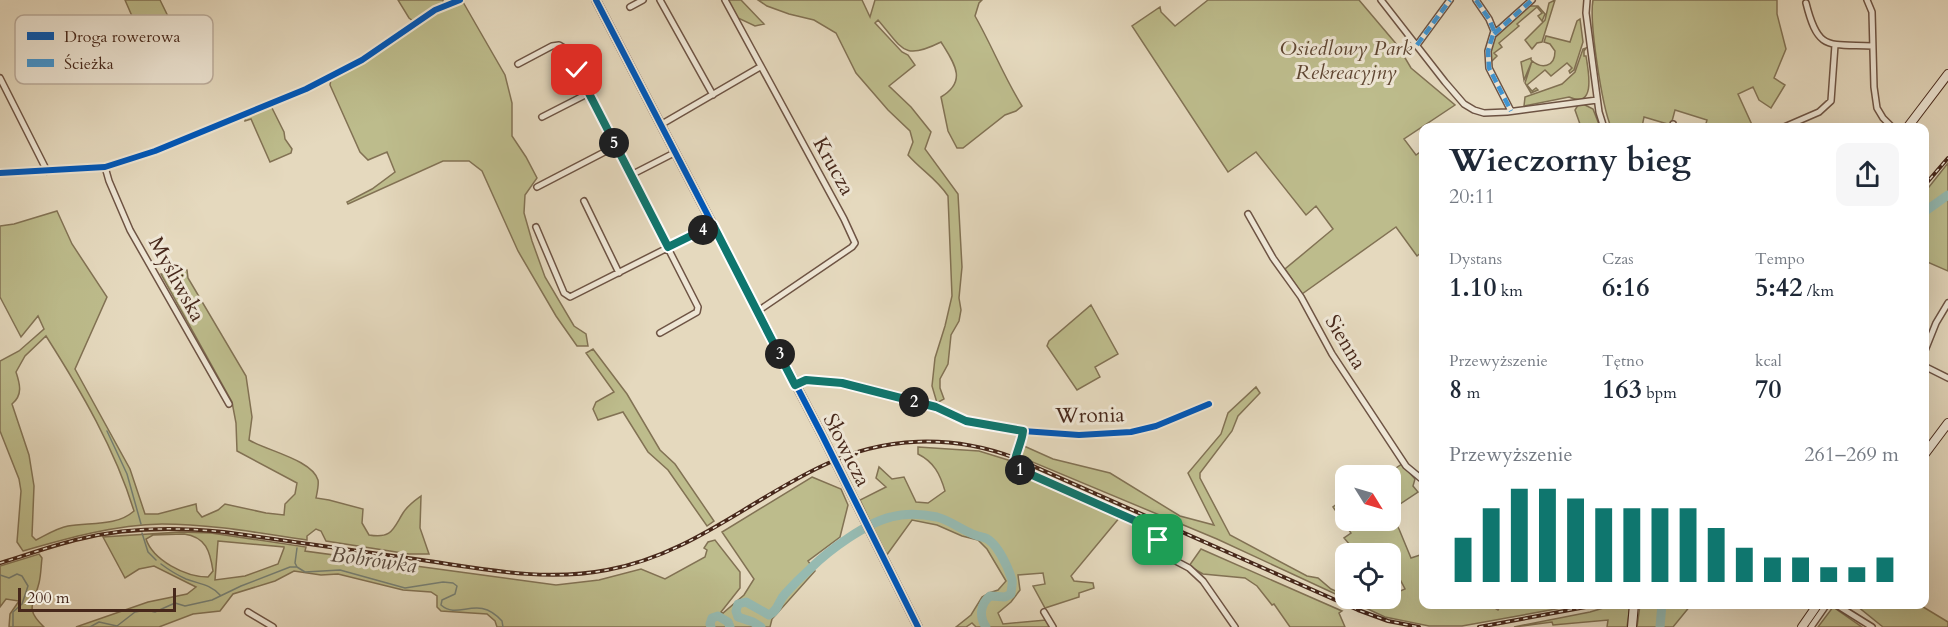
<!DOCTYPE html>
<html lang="pl">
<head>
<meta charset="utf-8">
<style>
	:root { --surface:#fff; --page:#f6f6f7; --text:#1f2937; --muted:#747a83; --accent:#0f766e }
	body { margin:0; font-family:Cardo,serif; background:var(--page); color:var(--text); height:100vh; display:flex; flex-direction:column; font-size:22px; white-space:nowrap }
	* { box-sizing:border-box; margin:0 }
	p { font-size:20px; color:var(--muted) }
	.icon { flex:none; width:33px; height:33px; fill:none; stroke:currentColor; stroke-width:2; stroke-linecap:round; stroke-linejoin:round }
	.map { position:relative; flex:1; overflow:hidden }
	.sheet { position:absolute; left:1419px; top:123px; width:510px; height:486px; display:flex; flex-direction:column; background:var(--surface); border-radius:12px; box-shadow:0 6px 24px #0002 }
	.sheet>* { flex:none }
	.needle { width:39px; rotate:127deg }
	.buttons { position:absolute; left:1335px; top:465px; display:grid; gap:12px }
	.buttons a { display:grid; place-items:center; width:66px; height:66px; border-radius:12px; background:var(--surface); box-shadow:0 6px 24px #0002; font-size:30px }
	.scale { position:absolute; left:18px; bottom:15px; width:158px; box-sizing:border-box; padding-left:6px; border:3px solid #47281b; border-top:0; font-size:16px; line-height:21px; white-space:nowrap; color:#47281b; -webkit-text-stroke:4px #eee6d5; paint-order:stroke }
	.pin { position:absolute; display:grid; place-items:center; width:51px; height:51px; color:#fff; margin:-26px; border-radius:12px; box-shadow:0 3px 9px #0006 }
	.km { position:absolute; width:30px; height:30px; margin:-15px; border-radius:50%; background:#222; color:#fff; font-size:16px; line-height:30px; text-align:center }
	.round { display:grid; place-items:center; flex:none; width:63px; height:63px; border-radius:12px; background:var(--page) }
	.head { display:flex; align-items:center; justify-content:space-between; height:102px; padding:0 30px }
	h1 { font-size:33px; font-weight:700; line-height:45px }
	.stats { display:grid; grid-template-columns:repeat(3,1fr); gap:9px; height:102px; padding:6px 30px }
	.stats div { display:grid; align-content:center }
	.stats b { font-size:26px; font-weight:700 }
	.stats small { font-size:16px; font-weight:400 }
	.stats p { font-size:16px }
	.chart { height:168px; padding:12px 30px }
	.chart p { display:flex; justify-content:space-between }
	.chart svg { width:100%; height:108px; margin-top:6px; stroke:var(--accent); stroke-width:6 }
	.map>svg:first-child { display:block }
</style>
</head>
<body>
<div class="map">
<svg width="1948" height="627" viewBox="0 0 1948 627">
	<rect width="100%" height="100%" fill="#e5d9be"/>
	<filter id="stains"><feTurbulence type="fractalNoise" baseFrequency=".00333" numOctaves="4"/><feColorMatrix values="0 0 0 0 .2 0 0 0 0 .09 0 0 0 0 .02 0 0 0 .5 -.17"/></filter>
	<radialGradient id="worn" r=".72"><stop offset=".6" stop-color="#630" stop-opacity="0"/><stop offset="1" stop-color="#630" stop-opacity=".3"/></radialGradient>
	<!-- green -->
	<path fill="#bdbc8c" stroke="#827254" stroke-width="1.5" fill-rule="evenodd" d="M125 0H160L183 47 152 62Z
		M398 0H443V3L413 21 409 18Z
		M728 0H741L764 24 755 26 738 18Z
		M758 0H862L870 17 875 0H982L979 3 975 16C992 46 1004 77 1022 106L1016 111 1005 115 963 148H957L948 131 941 97C968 81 954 63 941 42 903 61 903 49 878 20L875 23 902 52 908 55 915 65 889 86 911 107 931 132 925 149 958 194 962 267 959 298 961 310 959 321 951 335 948 364 940 379V388L944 399 937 403 932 386 935 358 945 326 952 296 948 196C937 179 921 170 908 155L913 142 910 131 888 110 856 73 836 33 814 20 789 14 767 6Z
		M1208 0H1359L1398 46 1411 68 1455 105 1404 139 1416 155 1423 150V251L1417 256 1396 227 1302 294 1285 269 1333 229 1316 206 1306 215 1256 152 1228 172 1132 26 1160 7 1161 12 1175 26Z
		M1555 0 1542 42 1537 43 1532 49 1525 40 1545 20 1549 3Z
		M1593 0H1777V14L1786 49 1774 78 1785 85 1771 108 1759 100 1753 87 1738 94 1753 127H1705L1707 120 1675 110 1671 125 1644 117 1642 127H1611C1602 106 1589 22 1593 0Z
		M463 2 505 75 512 103V136L526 157 537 178 525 195 524 213 532 241 545 277 574 326 586 334 588 346H577L556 316 518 251 482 171 469 161H443L348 204 347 202 372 189 395 172 387 152 368 160 360 152 330 85 331 79 436 12Z
		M1528 6H1538L1545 14 1542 21 1538 16 1542 13 1537 7 1517 24 1519 26 1499 43 1502 47 1494 53 1497 56 1492 61 1489 58 1494 38Z
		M1580 19 1583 42 1574 70 1570 73 1569 71 1572 68 1567 63 1551 76 1545 70 1527 85 1532 91 1536 88 1538 90 1531 93 1525 83 1532 61 1524 80 1521 62 1531 58V60C1541 69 1555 68 1555 51L1550 44 1544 42 1546 36 1570 42 1577 21Z
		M1586 48 1584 51V56H1586C1588 69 1597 110 1569 97L1524 106 1525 97 1562 84 1575 72 1583 49Z
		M1583 104 1593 109 1600 127H1581L1575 110 1578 105Z
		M271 106 284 132 285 139 292 149 291 153 270 162 251 119 245 121V116Z
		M1948 163V271L1925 261V192Z
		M57 211 72 244 107 297 75 369 130 469 145 514H158L196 504 197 511 202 517 218 510 225 504 266 513 284 515 285 504 295 494 297 483 237 451 236 423 232 402 161 274 187 270 188 278 246 376 252 417 249 440C268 451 312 460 318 480 319 485 317 493 316 498L329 500 363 509 362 523 369 535C392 539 393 529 403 513 408 505 414 501 421 496L420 528 429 554H409L326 541 321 531 316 529 307 536V540C259 533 210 524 162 524 114 525 68 538 23 551L17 542 21 491 19 479 0 431V361L19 351 44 329 38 316 21 337 0 297V226L14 224ZM46 336C81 391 115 449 134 511 116 527 89 522 68 526 57 528 46 535 36 540L32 536 34 486 29 455 12 404C23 395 20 384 16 372L25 356Z
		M1091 305 1118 354 1095 367 1100 377 1077 390 1047 346 1049 341Z
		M593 349 627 394 660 450 675 464 714 521 707 526 668 470 648 452 623 412 598 420 593 409 596 402 614 392 586 353Z
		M1256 387 1260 393 1238 416 1232 431 1200 473V478L1230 535 1307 576 1318 578 1331 589 1345 595 1346 598H1390L1391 595 1405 589 1393 566 1391 567 1390 554 1357 553 1344 538 1351 533 1333 507 1338 503 1345 514 1346 520H1390L1391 515 1399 529 1411 558 1423 554 1424 604 1490 605 1498 610 1501 605H1578L1462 626H1429L1385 617 1217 539 1018 456 1024 446 1053 459 1110 473 1180 516 1214 525 1188 473 1221 434 1228 413Z
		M918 447 979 451 1008 460 1125 511 1071 576 1074 581 1093 583 1094 588 1079 593V597L1045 608 1033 586 1045 584 1043 573 1018 575 1020 590 1011 602 998 613 1003 624 1046 620 1050 627H976L972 623 966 627H956L971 615 982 597 989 593 998 590 1006 581 987 549 978 540 962 536 937 525 912 520 886 556 860 500 886 487 876 478 879 467 892 479 904 477 916 502 928 503 945 491C940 474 934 462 918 454Z
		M1402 464 1415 479 1413 486 1418 492 1391 510 1390 476H1384Z
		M812 477 841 489 848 505 840 537 808 561 815 571 772 619 770 627H497L495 621 487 614 441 611 437 607V596L431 592 403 590 338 574 321 575 294 571 275 581 233 594 220 611 193 614 159 627H76L148 602 187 594 196 587 154 566 139 569 125 578 103 537 180 532 211 533 306 547 305 551 556 585 599 580 641 569 665 579 705 557 707 550 704 548 708 542 715 540 740 572V588L721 612 723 613 744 595 754 579 722 532ZM184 534C206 537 210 551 213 571L208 577C185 577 153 560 146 539L153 535ZM218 541 284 547V548L278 564 245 576 215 580Z
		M1201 549 1342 611 1339 613 1345 627H1290L1274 604 1272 605 1257 586 1245 578 1203 574 1189 566Z
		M39 554 42 558C41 566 41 575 39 583 34 604 24 608 44 627H9L10 614 19 601 6 599 0 607V566Z
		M1617 604 1630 605 1627 627H1607L1608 620 1553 625 1552 622 1514 627 1590 612Z
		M1858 604 1920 605 1948 622V627H1883L1857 606Z
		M1640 605V604L1691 605 1673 627H1637Z
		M1833 607 1862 627H1818Z"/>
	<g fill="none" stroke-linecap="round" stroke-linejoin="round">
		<!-- stream -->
		<path stroke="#768075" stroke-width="1.5" d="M107 431 127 474 141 524
			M142 533 148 552 156 560
			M161 564C169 570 177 575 186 579 199 584 210 584 220 595
			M297 567 295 563 297 548
			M0 575 9 578 17 574 22 576 28 586 22 604 13 612V627
			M90 627 99 622 117 626 135 612 146 610 155 612 175 603 185 606 212 600 241 586 290 567H297L305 572 340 570 405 588 443 582 453 583 457 586 455 594 442 600 441 605C459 621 477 593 502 621L503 627"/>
		<!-- river -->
		<path stroke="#96bab1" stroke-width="9" d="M1924 212 1948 195
			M711 627 710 624 712 618 718 616 728 622 730 627
			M761 627 753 622 738 617 736 611 738 604 746 602 769 615C779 610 778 601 785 594 793 585 802 576 811 568 829 550 866 523 891 517 905 513 923 514 937 517 953 521 966 534 982 537 996 539 1008 567 1012 580 1013 584 1011 589 1011 594L1005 597 990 596C980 604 979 617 986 627
			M1660 627 1662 604"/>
		<defs>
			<path id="street" d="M660 0 713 95
				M725 0 844 219 855 243 852 247 758 311
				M1381 0 1445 82 1464 104 1474 110 1484 113 1507 112 1597 100
				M1476 0 1489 19 1494 31 1488 51 1489 68 1511 111
				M1587 0 1586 13 1599 112 1604 128
				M1867 0 1872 12 1874 87 1877 108 1883 118 1893 128
				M1806 3C1818 51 1827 44 1872 46
				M630 7 643 0
				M1494 34 1532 0
				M1417 45 1450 0
				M518 64 552 46 559 45 564 48 577 70 698 307 697 312 660 333
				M0 78 47 171
				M542 117 589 93
				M662 124 760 67
				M1672 128 1673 124
				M1782 128 1819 112 1831 101 1835 45
				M631 175 676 152
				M537 187 616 146
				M584 201 619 273
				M1248 214 1273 258 1301 297 1332 354 1406 466 1424 481
				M536 227 564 293 570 297 713 225
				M1924 353 1936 323 1948 303
				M1924 366 1948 378
				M795 385 806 380 842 383 936 407 966 421 1023 431 1079 435 1131 432 1156 426 1209 404
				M229 404 130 230 109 181 105 167 155 151 306 89 362 60 435 10 460 0
				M1023 431 1014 467 1138 522 1172 559 1189 568 1203 581 1235 627
				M1140 523 1158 530 1161 536 1158 540H1155
				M1835 604 1872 627
				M248 612 273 627
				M1044 612 1053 627
				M1811 627 1827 604"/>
			<path id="secondary" d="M596 0 822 435 918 627
				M1907 128 1948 74
				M1924 455 1948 423
				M1632 627 1634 604
				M1802 627 1818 604"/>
		</defs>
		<!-- street casing -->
		<use href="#street" stroke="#6e5444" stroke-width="8"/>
		<!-- secondary casing -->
		<use href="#secondary" stroke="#47281b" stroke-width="10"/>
		<!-- street -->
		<use href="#street" stroke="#eee6d5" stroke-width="5"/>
		<!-- secondary -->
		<use href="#secondary" stroke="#eee6d5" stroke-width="8"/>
		<defs>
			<path id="rail" d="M1924 186 1948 158
				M0 563C27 555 53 545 80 539 127 527 176 527 224 532 290 541 356 551 422 560 483 569 545 582 607 570 690 555 748 501 822 466 884 436 951 434 1015 458L1358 610 1388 621 1419 627
				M1479 627 1602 604"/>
		</defs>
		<!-- rail casing -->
		<use href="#rail" stroke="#47281b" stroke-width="4"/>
		<!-- rail -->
		<use href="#rail" stroke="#eee6d5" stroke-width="1.5" stroke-dasharray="4.5" stroke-linecap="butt"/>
		<!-- quiet -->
		<path stroke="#4096d4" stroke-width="4.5" stroke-dasharray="9 4.5" stroke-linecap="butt" d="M1476 0 1489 19 1494 31 1488 51 1489 68 1511 111
			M1494 34 1532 0
			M1417 45 1450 0"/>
		<defs>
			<path id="cycleway" d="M596 0 822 435 918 627
				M0 173 105 167 155 151 306 89 362 60 435 10 460 0
				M795 385 806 380 842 383 936 407 966 421 1023 431 1079 435 1131 432 1156 426 1209 404"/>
		</defs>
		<!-- cycleway casing -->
		<use href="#cycleway" stroke="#eee6d5" stroke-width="10"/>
		<!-- cycleway -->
		<use href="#cycleway" stroke="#0057b8" stroke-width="6"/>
	</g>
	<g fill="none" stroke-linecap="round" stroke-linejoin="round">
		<defs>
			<path id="route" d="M577 70 668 247 713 225 795 385 806 380 842 383 936 407 966 421 1023 431C1022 443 1014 456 1014 467L1138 522 1155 540H1158"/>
		</defs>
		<!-- route casing -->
		<use href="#route" stroke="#fff" stroke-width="12"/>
		<!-- route -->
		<use href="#route" stroke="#0f766e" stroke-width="8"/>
	</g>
	<g text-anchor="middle" stroke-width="6" stroke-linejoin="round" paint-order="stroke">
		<!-- park labels -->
		<g font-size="21" font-style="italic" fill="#5f4632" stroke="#eee6d5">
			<text x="1346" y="55">Osiedlowy Park<tspan x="1346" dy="24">Rekreacyjny</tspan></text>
		</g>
		<!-- street labels -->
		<g font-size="21" fill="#47281b" stroke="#eee6d5">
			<text transform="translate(834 166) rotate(61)" y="7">Krucza</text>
			<text transform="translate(177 279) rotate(61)" y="7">Myśliwska</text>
			<text transform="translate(1346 342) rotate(59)" y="7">Sienna</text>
			<text transform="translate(1090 415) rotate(-1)" y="7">Wronia</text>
			<text transform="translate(847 450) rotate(63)" y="7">Słowicza</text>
		</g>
		<!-- water labels -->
		<g font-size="22" font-style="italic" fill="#5b4c40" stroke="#eee6d5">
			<text transform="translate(374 559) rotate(8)" y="8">Bobrówka</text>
		</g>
	</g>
	<!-- legend -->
	<rect x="15" y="15" width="198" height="69" rx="9" fill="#eee6d5" stroke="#bcad9d" stroke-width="1.5"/>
	<rect x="27" y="32" width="27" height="8" fill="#0057b8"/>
	<rect x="27" y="59" width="27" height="8" fill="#4096d4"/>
	<g font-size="16" fill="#47281b">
		<text x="64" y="42">Droga rowerowa</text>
		<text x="64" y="69">Ścieżka</text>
	</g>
	<rect width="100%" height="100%" filter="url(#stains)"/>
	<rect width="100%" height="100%" fill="url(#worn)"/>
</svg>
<div class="buttons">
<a><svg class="needle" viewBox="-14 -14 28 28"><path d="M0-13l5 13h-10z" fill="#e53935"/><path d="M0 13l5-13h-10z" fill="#747a83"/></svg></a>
<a><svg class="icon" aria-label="locate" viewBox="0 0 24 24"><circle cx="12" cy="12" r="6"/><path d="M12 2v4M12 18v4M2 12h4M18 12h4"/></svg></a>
</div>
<div class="scale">200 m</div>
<div class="pin" style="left:1158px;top:540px;background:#1e9e55"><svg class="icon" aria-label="arrive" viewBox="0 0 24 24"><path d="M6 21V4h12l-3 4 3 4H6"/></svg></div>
<div class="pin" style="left:577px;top:70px;background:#d93025"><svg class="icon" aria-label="check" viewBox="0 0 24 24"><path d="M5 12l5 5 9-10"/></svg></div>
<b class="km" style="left:1020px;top:470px">1</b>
<b class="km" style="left:914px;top:402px">2</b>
<b class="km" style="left:780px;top:354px">3</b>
<b class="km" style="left:703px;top:230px">4</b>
<b class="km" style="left:614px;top:143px">5</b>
<section class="sheet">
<div class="head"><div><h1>Wieczorny bieg</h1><p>20:11</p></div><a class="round"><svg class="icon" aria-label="share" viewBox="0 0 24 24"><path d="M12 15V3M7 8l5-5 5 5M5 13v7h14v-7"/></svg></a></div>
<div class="stats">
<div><p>Dystans</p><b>1.10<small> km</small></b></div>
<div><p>Czas</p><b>6:16</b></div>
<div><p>Tempo</p><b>5:42<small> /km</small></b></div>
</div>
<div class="stats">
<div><p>Przewyższenie</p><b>8<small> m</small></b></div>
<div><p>Tętno</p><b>163<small> bpm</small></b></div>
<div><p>kcal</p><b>70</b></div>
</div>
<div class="chart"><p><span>Przewyższenie</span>261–269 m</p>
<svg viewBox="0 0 160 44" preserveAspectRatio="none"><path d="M5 44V26M15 44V14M25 44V6M35 44V6M45 44V10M55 44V14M65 44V14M75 44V14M85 44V14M95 44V22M105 44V30M115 44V34M125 44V34M135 44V38M145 44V38M155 44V34"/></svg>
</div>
</section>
</div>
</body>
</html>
